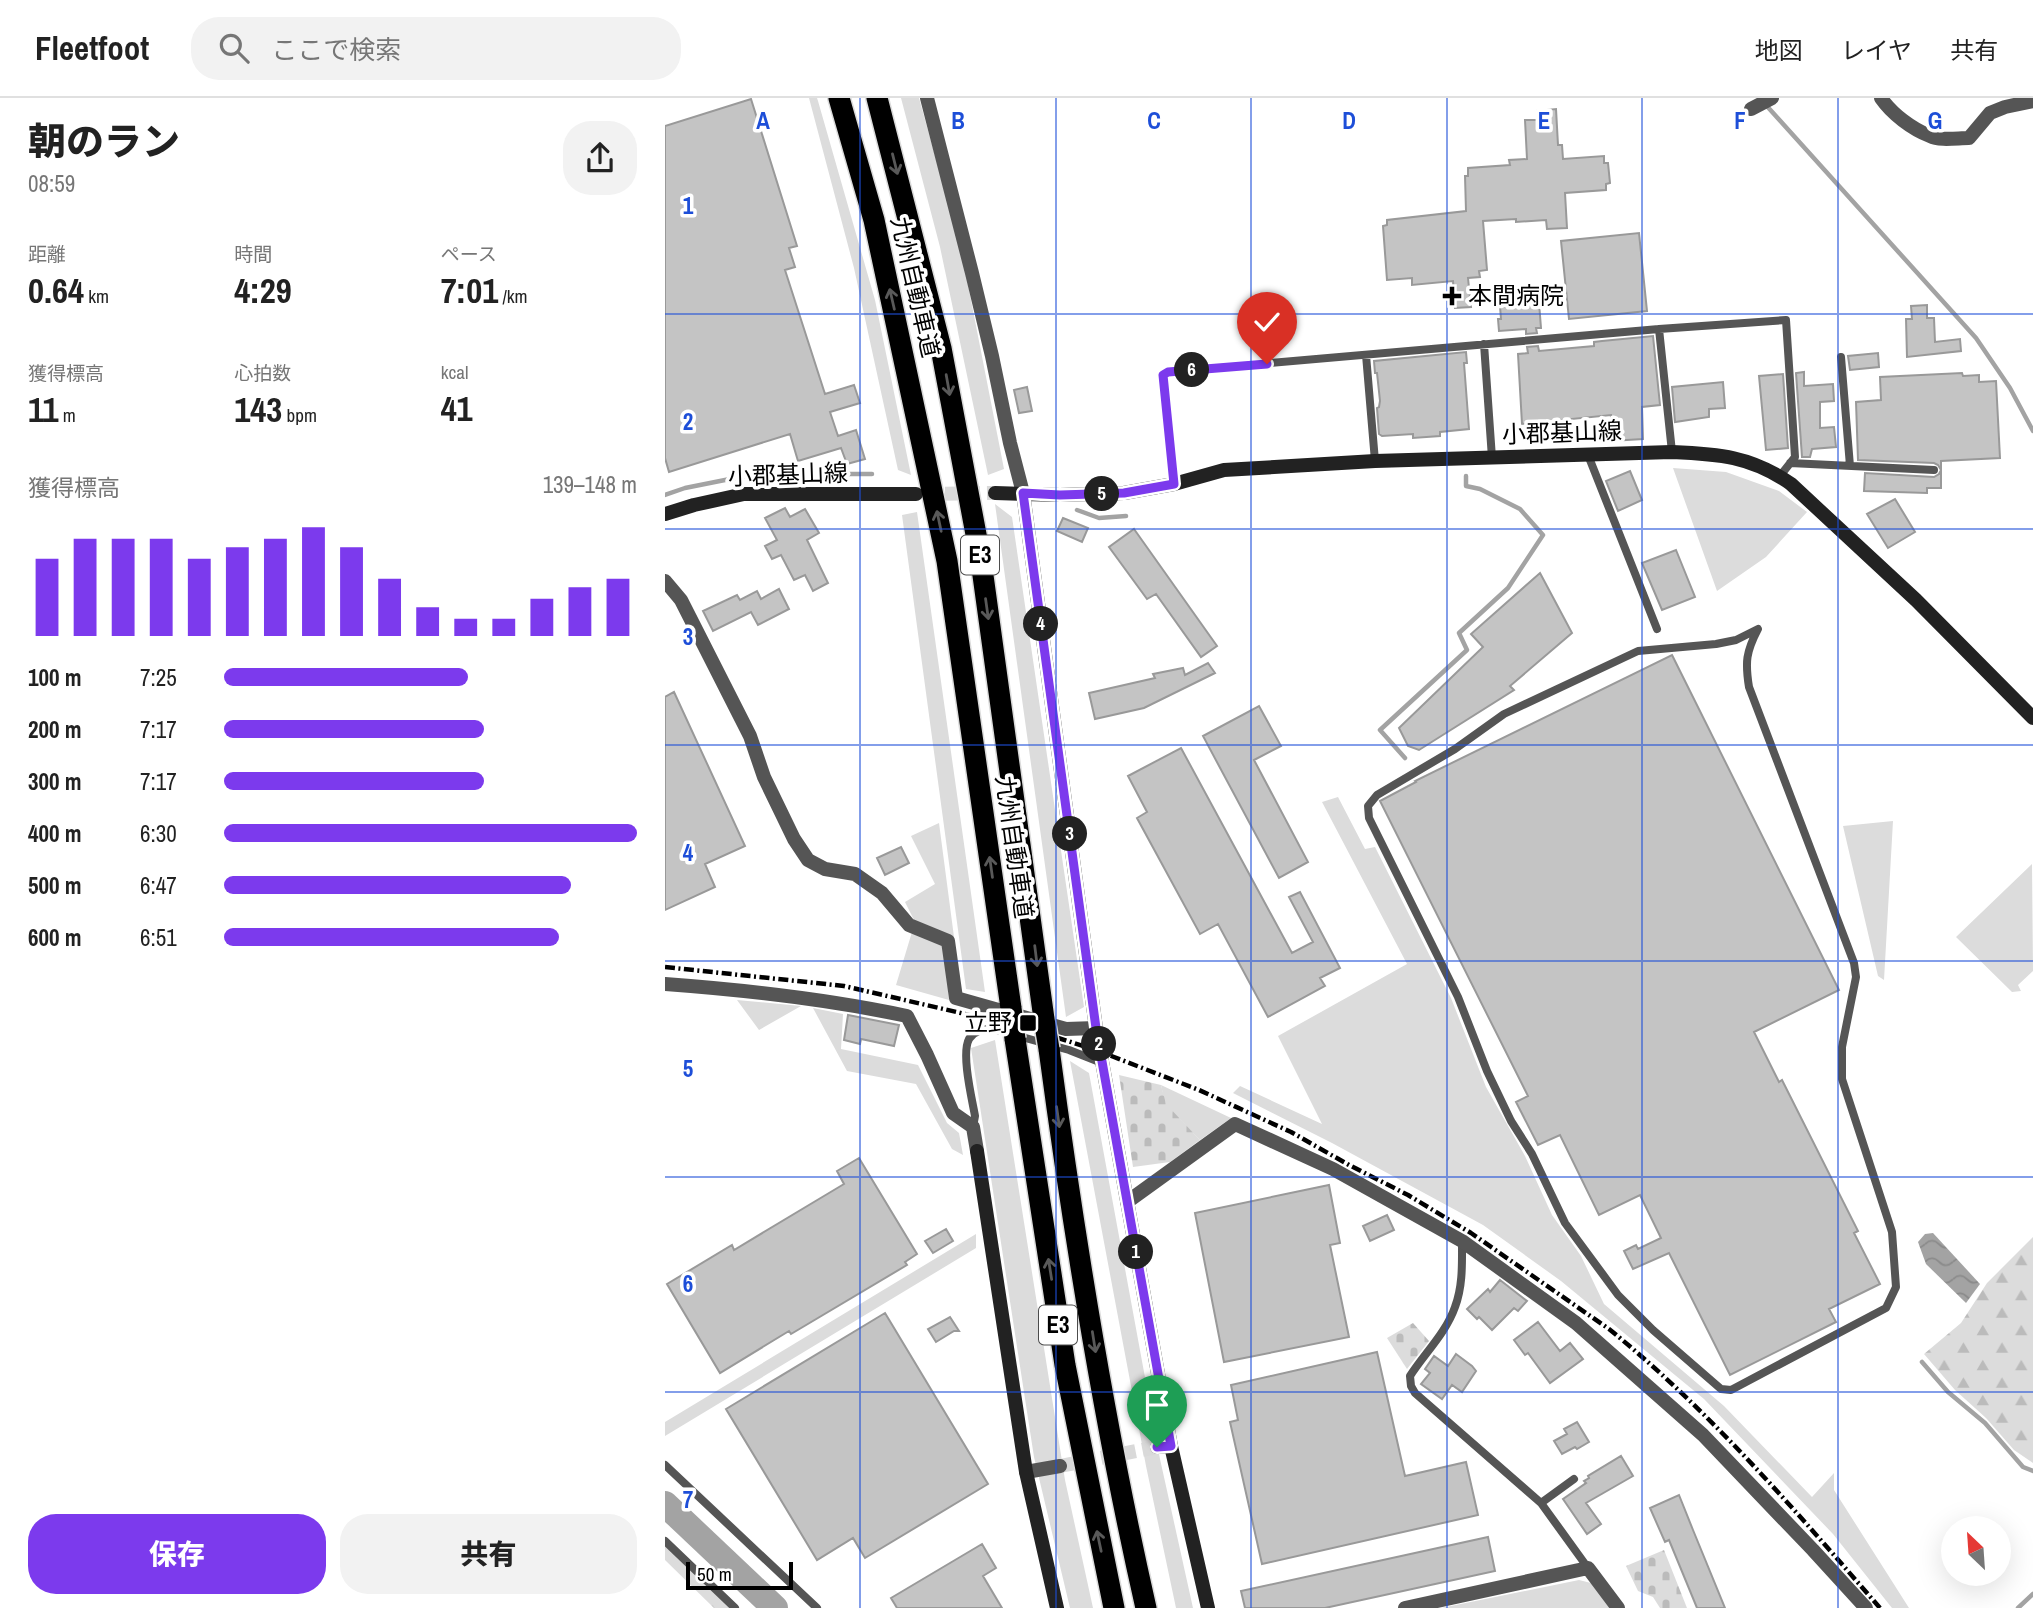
<!DOCTYPE html>
<html lang="ja">
<head>
<meta charset="utf-8">
<style>
	:root { --surface:#fff; --page:#f2f2f2; --text:#222; --muted:#767676; --line:#e0e0e0; --accent:#7c3aed }
	body { margin:0; font-family:"Archivo Narrow","Noto Sans JP",sans-serif; background:var(--page); color:var(--text); height:100vh; display:flex; flex-direction:column; font-size:26px; white-space:nowrap }
	* { box-sizing:border-box; margin:0 }
	p { font-size:23px; color:var(--muted) }
	.icon { flex:none; width:38px; height:38px; fill:none; stroke:currentColor; stroke-width:2; stroke-linecap:round; stroke-linejoin:round }
	.map { position:relative; flex:1; overflow:hidden }
	.drawer { display:flex; flex-direction:column; background:var(--surface); width:665px }
	.drawer>* { flex:none }
	.needle { width:46px; rotate:335deg }
	.tools { position:absolute; left:1276px; top:1418px; display:grid; gap:14px }
	.tools a { display:grid; place-items:center; width:70px; height:70px; border-radius:50%; background:var(--surface); box-shadow:0 7px 28px #0002; font-size:35px }
	.scale { position:absolute; left:21px; bottom:18px; width:107px; box-sizing:border-box; padding-left:7px; border:4px solid #000; border-top:0; font-size:19px; line-height:24px; white-space:nowrap; color:#000; -webkit-text-stroke:5px #fff; paint-order:stroke }
	.pin { position:absolute; display:grid; place-items:center; width:60px; height:60px; color:#fff; margin:-72px -30px; border-radius:50% 50% 50% 0; rotate:-45deg; box-shadow:0 0 7px #0007 }
	.pin .icon { rotate:45deg }
	.km { position:absolute; width:35px; height:35px; margin:-18px; border-radius:50%; background:#222; color:#fff; font-size:19px; line-height:35px; text-align:center }
	.round { display:grid; place-items:center; flex:none; width:74px; height:74px; border-radius:28px; background:var(--page) }
	.summary { display:flex; align-items:center; justify-content:space-between; height:119px; padding:0 28px }
	h1 { font-size:38px; font-weight:800; line-height:52px }
	.figures { display:grid; grid-template-columns:repeat(3,1fr); gap:10px; height:119px; padding:7px 28px }
	.figures div { display:grid; align-content:center }
	.figures b { font-size:35px; font-weight:800 }
	.figures small { font-size:19px; font-weight:400 }
	.figures p { font-size:19px }
	.chart { height:196px; padding:14px 28px }
	.chart p { display:flex; justify-content:space-between }
	.chart svg { width:100%; height:126px; margin-top:7px; stroke:var(--accent); stroke-width:6 }
	.cta { display:flex; gap:14px; margin-top:auto; padding:14px 28px }
	.cta a { flex:1; height:80px; border-radius:28px; background:var(--accent); color:#fff; font-size:28px; font-weight:800; line-height:80px; text-align:center }
	.cta a+a { background:var(--page); color:var(--text) }
	ul { padding:0 28px; list-style:none; font-size:23px }
	li { display:grid; grid-template-columns:112px 84px 1fr; align-items:center; height:52px }
	li i { height:18px; border-radius:9px; background:var(--accent) }
	header { display:flex; align-items:center; gap:42px; box-sizing:border-box; height:98px; padding:0 35px; background:var(--surface); border-bottom:2px solid var(--line) }
	header strong { font-size:33px }
	nav { display:flex; gap:38px; margin-inline-start:auto; font-size:24px }
	.search { width:490px; height:63px; background:var(--page); display:flex; align-items:center; gap:18px; box-sizing:border-box; padding:0 24px; border-radius:28px; color:var(--muted); font-size:26px }
	main { display:flex; flex:1; min-height:0 }
	.map>svg:first-child { display:block }
</style>
</head>
<body>
<header>
<strong>Fleetfoot</strong>
<div class="search"><svg class="icon" aria-label="search" viewBox="0 0 24 24"><circle cx="10" cy="10" r="6"/><path d="M15 15l6 6"/></svg>ここで検索</div>
<nav><a>地図</a><a>レイヤ</a><a>共有</a></nav>
</header>
<main>
<section class="drawer">
<div class="summary"><div><h1>朝のラン</h1><p>08:59</p></div><a class="round"><svg class="icon" aria-label="share" viewBox="0 0 24 24"><path d="M12 15V3M7 8l5-5 5 5M5 13v7h14v-7"/></svg></a></div>
<div class="figures">
<div><p>距離</p><b>0.64<small> km</small></b></div>
<div><p>時間</p><b>4:29</b></div>
<div><p>ペース</p><b>7:01<small> /km</small></b></div>
</div>
<div class="figures">
<div><p>獲得標高</p><b>11<small> m</small></b></div>
<div><p>心拍数</p><b>143<small> bpm</small></b></div>
<div><p>kcal</p><b>41</b></div>
</div>
<div class="chart"><p><span>獲得標高</span>139–148 m</p>
<svg viewBox="0 0 160 44" preserveAspectRatio="none"><path d="M5 44V17M15 44V10M25 44V10M35 44V10M45 44V17M55 44V13M65 44V10M75 44V6M85 44V13M95 44V24M105 44V34M115 44V38M125 44V38M135 44V31M145 44V27M155 44V24"/></svg>
</div>
<ul>
<li><b>100 m</b>7:25<i style="width:59%"></i></li>
<li><b>200 m</b>7:17<i style="width:63%"></i></li>
<li><b>300 m</b>7:17<i style="width:63%"></i></li>
<li><b>400 m</b>6:30<i style="width:100%"></i></li>
<li><b>500 m</b>6:47<i style="width:84%"></i></li>
<li><b>600 m</b>6:51<i style="width:81%"></i></li>
</ul>
<div class="cta"><a>保存</a><a>共有</a></div>
</section>
<div class="map">
<svg width="1368" height="1510" viewBox="0 0 1368 1510">
	<defs>
		<pattern id="forest-firs" width="22" height="20" patternUnits="userSpaceOnUse" patternTransform="scale(1.75)"><rect width="22" height="20" fill="#dcdcdc"/><path d="M5 1l3.5 6h-7zM16 11l3.5 6h-7z" fill="#bbb"/></pattern>
		<pattern id="cemetery-stones" width="16" height="16" patternUnits="userSpaceOnUse" patternTransform="scale(1.75)"><rect width="16" height="16" fill="#dcdcdc"/><path d="M2 7V4a2 2 0 0 1 4 0v3zM10 15v-3a2 2 0 0 1 4 0v3z" fill="#bbb"/></pattern>
		<pattern id="water-waves" width="16" height="10" patternUnits="userSpaceOnUse" patternTransform="scale(1.75)"><rect width="16" height="10" fill="#a3a3a3"/><path d="M0 5q4-4 8 0t8 0" fill="none" stroke="#8b8b8b"/></pattern>
	</defs>
	<rect width="100%" height="100%" fill="#fff"/>
	<!-- grass -->
	<path fill="#dcdcdc" d="M144 0H152L153 3 210 202 246 377 233 372 189 170Z
		M236 0H254L296 151 339 371 323 377 275 149Z
		M1008 370 1061 374 1114 393 1142 414 1101 459 1052 493Z
		M330 406 347 419 419 909 401 919Z
		M252 414 320 894 301 891 237 417Z
		M673 699 700 751 710 749 786 900 821 989 860 1058 887 1117 916 1158 939 1206 1059 1308 1147 1399 1169 1375V1392L1244 1510H1227L1168 1436 1039 1301 896 1183 818 1127 667 1045 568 995 575 988 657 1026 613 938 742 866 657 704Z
		M1228 723 1219 882 1213 878 1178 728Z
		M274 725 289 839 279 836 284 902 231 887 250 824 240 804 270 786 246 738Z
		M1367 766 1368 873 1353 887 1356 893 1347 894 1291 839Z
		M72 902 136 908 94 932Z
		M148 910 178 916 176 951 253 967 282 1025 294 1035 298 1057 287 1051 251 986 182 973Z
		M330 942 400 1382 428 1510H405L369 1359 306 950Z
		M405 963 424 975 495 1361 528 1510H511L481 1368Z
		M496 987 566 1020 535 1042 500 1006Z
		M311 1136V1150L0 1338V1324Z
		M914 1482 926 1485 947 1510H776Z"/>
	<!-- forest -->
	<path fill="url(#forest-firs)" d="M1368 1139V1365L1349 1352 1321 1320 1290 1292 1259 1256 1296 1225 1322 1185Z
		M0 1446 67 1510H49L0 1462Z"/>
	<!-- cemetery -->
	<path fill="url(#cemetery-stones)" d="M454 977 496 987 501 1006 535 1042 505 1064 468 1069Z
		M748 1225 764 1243 742 1271 722 1240Z
		M999 1452 1022 1510H995L988 1499 973 1493 961 1468Z"/>
	<!-- water -->
	<path fill="url(#water-waves)" d="M1268 1135 1315 1186 1301 1205 1261 1166 1253 1144 1260 1136Z"/>
	<g fill="none" stroke-linecap="round" stroke-linejoin="round">
		<!-- stream -->
		<path stroke="#a3a3a3" stroke-width="4.5" d="M1100 6 1311 240 1345 290 1368 333
			M138 376H207
			M0 397 20 390 90 376
			M412 412 434 420 461 418
			M740 660 715 632 802 552 794 535 843 490 878 437 855 411 815 391 801 388V378
			M1257 1264 1283 1294 1320 1325 1358 1369 1368 1373
			M1353 1510 1368 1496"/>
		<!-- river -->
		<path stroke="#a3a3a3" stroke-width="26" d="M0 1406 110 1510"/>
	</g>
	<!-- building -->
	<path fill="#c4c4c4" stroke="#999" stroke-width="2" d="M86 1 132 148 124 150 130 169 120 172 160 296 189 287 195 305 165 314 173 338 191 332 200 361 182 366 176 350 133 363 125 336 4 374 0 360V28Z
		M891 11 893 47H897L898 61 939 58V65H943L945 85 941 86V92L900 95 902 130 882 131 881 122 851 124V121L818 123 822 172 814 173 815 179 803 180 806 209 790 210 788 183 747 187V180L722 182 718 128 722 127V122L801 113 800 78H803V70L845 67 844 62 862 61 860 22H872V13Z
		M974 135 982 213 904 221 896 143Z
		M873 192 876 230H871L872 235 861 236V231L834 233 833 221H836L834 195Z
		M1262 207V220H1269L1270 244 1295 241 1296 253 1242 259 1241 221H1247L1246 208Z
		M988 238 995 307 977 309 978 341 946 343V317L857 326 853 256 863 255 862 249 873 248 874 253 929 248V244L937 243Z
		M801 254 802 265H799L804 331 775 334V338L748 340V336L717 338 714 336 712 310 714 309 715 303 712 275H710L709 263Z
		M1213 255 1214 269 1185 272 1183 258Z
		M1139 274V288L1168 286 1169 303 1155 304V330L1169 329 1171 349 1147 351 1145 359H1137L1131 275Z
		M1297 275 1298 278 1314 277V284L1331 283 1335 360 1276 363V390H1262V395L1199 393 1200 375 1269 379 1274 376 1276 372 1273 367 1269 365 1193 362 1191 304 1216 302 1215 279Z
		M1118 276 1123 350 1101 352 1094 278Z
		M1058 284 1060 310 1044 311V319L1010 324 1007 289Z
		M362 289 367 313 354 315 349 292Z
		M965 373 977 402 953 413 941 383Z
		M1230 401 1250 434 1223 450 1202 416Z
		M120 410 125 419 140 411 154 435 142 442 163 485 148 493 140 477 129 482 116 457 107 461 100 448 112 442 100 420Z
		M398 420 423 430 417 444 392 433Z
		M469 431 552 548 536 559 491 496 482 501 444 449Z
		M1011 452 1030 499 997 512 977 465Z
		M875 475 907 535 845 588 849 592 754 652 743 648 734 630 818 549 806 536Z
		M114 491 124 511 93 527 86 514 48 533 38 513 72 497 75 502 92 493 96 501Z
		M1007 557 1174 892 1089 934 1114 984 1117 982 1193 1133 1189 1135 1215 1186 1164 1211 1171 1224 1065 1277 1004 1155 968 1171 959 1153 971 1147 973 1151 996 1140 975 1097 934 1117 895 1037 873 1047 851 1004 863 998 715 703 751 684 750 683Z
		M543 565 550 575 479 610 430 621 424 595 490 580 488 576 518 570 520 577Z
		M9 594 80 748 40 766 50 789 0 812V599Z
		M594 608 616 648 589 662 643 764 614 780 538 638Z
		M516 650 627 855 648 844 624 799 635 794 675 870 655 880 660 888 603 919 553 826 535 836 472 720 482 714 463 678Z
		M236 749 244 765 220 777 212 760Z
		M183 917 234 927 229 948 196 941 195 946 179 942Z
		M194 1060 252 1156 240 1164 242 1167 126 1236 124 1233 55 1275 2 1186 67 1147 69 1152 179 1086 172 1073Z
		M664 1087 675 1145 665 1147 684 1239 559 1264 530 1115Z
		M722 1117 729 1132 705 1143 698 1128Z
		M281 1131 288 1143 268 1155 260 1143Z
		M835 1182 862 1203 853 1213 849 1210 827 1232 814 1219 812 1221 802 1211 823 1191 825 1194Z
		M220 1215 323 1386 200 1460 188 1440 152 1462 61 1311Z
		M285 1219 294 1233H289L271 1244 263 1231Z
		M873 1224 895 1253 905 1245 918 1261 885 1285 863 1255 860 1257 849 1242Z
		M712 1254 740 1378 801 1364 813 1417 597 1466 565 1324 573 1322 566 1287Z
		M791 1256 807 1268 811 1273 797 1294 787 1287 777 1301 756 1286 765 1275 760 1271 769 1258 783 1268Z
		M912 1324 924 1344 912 1351 910 1349 897 1356 889 1343 902 1336 899 1331Z
		M956 1358 968 1378 921 1405 936 1426 922 1436 898 1401 921 1385 919 1383 924 1380 923 1378Z
		M1014 1397 1028 1432 1060 1510H1032L1004 1442 1000 1444 985 1410Z
		M823 1439 830 1473 660 1510H580L576 1493Z
		M317 1446 331 1470 318 1478 337 1510H232L226 1500Z"/>
	<g fill="none" stroke-linecap="round" stroke-linejoin="round">
		<!-- street-tunnel -->
		<path stroke="#d9d9d9" stroke-width="14" stroke-dasharray="14 7" stroke-linecap="butt" d="M395 1368 492 1349"/>
		<!-- secondary-tunnel -->
		<path stroke="#d9d9d9" stroke-width="14" stroke-dasharray="14 7" stroke-linecap="butt" d="M259 396 330 395"/>
		<defs>
			<path id="highway" d="M174 0 209 122 282 463 346 910
				M212 0 276 250 316 463 379 921
				M350 941 400 1267 449 1510
				M384 951C409 1138 439 1326 481 1510"/>
		</defs>
		<!-- highway casing -->
		<use href="#highway" stroke="#dbdbdb" stroke-width="24"/>
		<!-- lane -->
		<path stroke="#555" stroke-width="8" d="M994 231 1007 354
			M819 246 827 360
			M701 257 710 363
			M1176 259 1185 368
			M923 357 992 531
			M1125 365 1269 372
			M509 386 498 277 503 274 994 231 1121 222 1130 359 1115 378
			M1093 531C1081 554 1080 564 1084 589L1189 865 1191 879 1177 949V981L1227 1134 1231 1189 1221 1210 1066 1292 1056 1291 988 1232 953 1197 900 1125 867 1056 846 1023 822 973 793 899 704 720 703 708 712 697 790 651 839 616 973 553 1051 546 1071 542Z
			M308 1029 310 1018C307 1001 296 956 304 941 309 932 319 931 328 931L404 952 437 965
			M797 1143C797 1165 798 1188 790 1209 781 1235 759 1256 745 1278L746 1288 750 1295 876 1405 923 1470
			M0 1367 152 1510
			M876 1405 909 1381
			M0 1443 70 1510"/>
		<!-- street -->
		<path stroke="#555" stroke-width="14" d="M262 0 307 175 327 258 345 345 358 395
			M1216 0C1227 16 1247 31 1265 38 1275 43 1292 40 1304 40L1325 15 1340 9 1368 3
			M1086 11 1107 0
			M0 483 16 502 85 638 99 679 129 741 143 762 160 771 190 776 217 795 244 827 283 843 291 900 401 931 431 930
			M0 886C81 892 162 901 242 918L262 957 288 1015 308 1029 312 1053
			M462 1104 570 1026 668 1071 797 1143 911 1225 1038 1337 1148 1452 1201 1510
			M492 1349 506 1348
			M361 1374 395 1368
			M740 1510 923 1470 953 1510"/>
		<!-- secondary -->
		<path stroke="#222" stroke-width="14" d="M330 395 395 397 459 395 509 386 559 372 710 363 1007 354C1053 356 1086 358 1126 386L1251 502 1368 620
			M358 395 431 930 506 1348 543 1510
			M0 416 29 407 79 396H251
			M312 1053 361 1374 392 1510"/>
		<!-- highway -->
		<use href="#highway" stroke="#000" stroke-width="21"/>
		<!-- rail -->
		<path stroke="#000" stroke-width="4.5" stroke-dasharray="10 3.5 2 3.5" stroke-linecap="butt" d="M0 869 179 888 365 931 431 952 534 992 626 1034 684 1067 743 1097 806 1135 944 1231C1045 1313 1130 1412 1215 1510"/>
		<defs>
			<path id="highway-bridge" d="M346 910 350 941
				M379 921 384 951"/>
		</defs>
		<!-- highway-bridge casing -->
		<use href="#highway-bridge" stroke="#dbdbdb" stroke-width="24" stroke-linecap="butt"/>
		<!-- highway-bridge -->
		<use href="#highway-bridge" stroke="#000" stroke-width="21"/>
	</g>
	<!-- one-way arrows -->
	<defs><path id="oneway-shaft" d="M-6 0H5M1.5-3L5.5 0L1.5 3" fill="none" stroke-width="1.6" stroke-linecap="round" stroke-linejoin="round" transform="scale(1.75)"/></defs>
	<g stroke="#595959">
		<use href="#oneway-shaft" transform="translate(230 66) rotate(76)"/>
		<use href="#oneway-shaft" transform="translate(227 201) rotate(-103)"/>
		<use href="#oneway-shaft" transform="translate(283 287) rotate(80)"/>
		<use href="#oneway-shaft" transform="translate(274 423) rotate(-102)"/>
		<use href="#oneway-shaft" transform="translate(322 511) rotate(82)"/>
		<use href="#oneway-shaft" transform="translate(326 769) rotate(-98)"/>
		<use href="#oneway-shaft" transform="translate(371 858) rotate(83)"/>
		<use href="#oneway-shaft" transform="translate(393 1019) rotate(82)"/>
		<use href="#oneway-shaft" transform="translate(385 1171) rotate(-99)"/>
		<use href="#oneway-shaft" transform="translate(429 1244) rotate(81)"/>
		<use href="#oneway-shaft" transform="translate(434 1443) rotate(-102)"/>
	</g>
	<g fill="none" stroke-linecap="round" stroke-linejoin="round">
		<defs>
			<path id="route" d="M492 1349 506 1348 431 930 358 395 395 397 459 395 509 386 498 277 503 274 602 266"/>
		</defs>
		<!-- route casing -->
		<use href="#route" stroke="#fff" stroke-width="14"/>
		<!-- route -->
		<use href="#route" stroke="#7c3aed" stroke-width="9"/>
	</g>
	<!-- grid -->
	<path fill="none" stroke="#1d4ed8" stroke-width="2" stroke-opacity="0.55" d="M195 0V1510M391 0V1510M586 0V1510M782 0V1510M977 0V1510M1173 0V1510M0 216H1368M0 431H1368M0 647H1368M0 863H1368M0 1079H1368M0 1294H1368"/>
	<!-- markers -->
	<g fill="#000" stroke="#fff" stroke-width="2.5">
		<path d="M783.5 187.5h7v7h7v7h-7v7h-7v-7h-7v-7h7z"/>
		<rect x="354" y="916" width="18" height="18" rx="3.5"/>
	</g>
	<g text-anchor="middle" stroke-width="7" stroke-linejoin="round" paint-order="stroke">
		<!-- shield labels -->
		<g fill="#fff" stroke="#4c4c4c" stroke-width="2">
			<rect x="296" y="437.5" width="38" height="39" rx="5"/>
			<rect x="374" y="1207.5" width="38" height="39" rx="5"/>
		</g>
		<g font-size="23" font-weight="bold" fill="#000">
			<text x="315" y="465">E3</text>
			<text x="393" y="1235">E3</text>
		</g>
		<!-- street labels -->
		<g font-size="24" fill="#000" stroke="#fff">
			<text transform="translate(250 189) rotate(77)" y="8">九州自動車道</text>
			<text transform="translate(897 335) rotate(-2)" y="8">小郡基山線</text>
			<text transform="translate(123 377) rotate(-2)" y="8">小郡基山線</text>
			<text transform="translate(349 749) rotate(82)" y="8">九州自動車道</text>
		</g>
		<!-- poi labels -->
		<g font-size="24" fill="#000" stroke="#fff" text-anchor="start">
			<text x="803" y="206">本間病院</text>
			<text x="347" y="933" text-anchor="end">立野</text>
		</g>
	</g>
	<g font-size="23" text-anchor="middle" font-weight="bold" fill="#1d4ed8" stroke="#fff" stroke-width="7" stroke-linejoin="round" paint-order="stroke">
		<text x="98" y="31">A</text>
		<text x="293" y="31">B</text>
		<text x="489" y="31">C</text>
		<text x="684" y="31">D</text>
		<text x="879" y="31">E</text>
		<text x="1075" y="31">F</text>
		<text x="1270" y="31">G</text>
		<text x="23" y="116">1</text>
		<text x="23" y="332">2</text>
		<text x="23" y="547">3</text>
		<text x="23" y="763">4</text>
		<text x="23" y="979">5</text>
		<text x="23" y="1194">6</text>
		<text x="23" y="1410">7</text>
	</g>
</svg>
<div class="tools">
<a><svg class="needle" viewBox="-14 -14 28 28"><path d="M0-13l5 13h-10z" fill="#e53935"/><path d="M0 13l5-13h-10z" fill="#767676"/></svg></a>
</div>
<div class="scale">50 m</div>
<div class="pin" style="left:492px;top:1349px;background:#1e9e55"><svg class="icon" aria-label="arrive" viewBox="0 0 24 24"><path d="M6 21V4h12l-3 4 3 4H6"/></svg></div>
<div class="pin" style="left:602px;top:266px;background:#d93025"><svg class="icon" aria-label="check" viewBox="0 0 24 24"><path d="M5 12l5 5 9-10"/></svg></div>
<b class="km" style="left:471px;top:1154px">1</b>
<b class="km" style="left:434px;top:946px">2</b>
<b class="km" style="left:405px;top:736px">3</b>
<b class="km" style="left:376px;top:526px">4</b>
<b class="km" style="left:437px;top:396px">5</b>
<b class="km" style="left:527px;top:272px">6</b>
</div>
</main>
</body>
</html>
